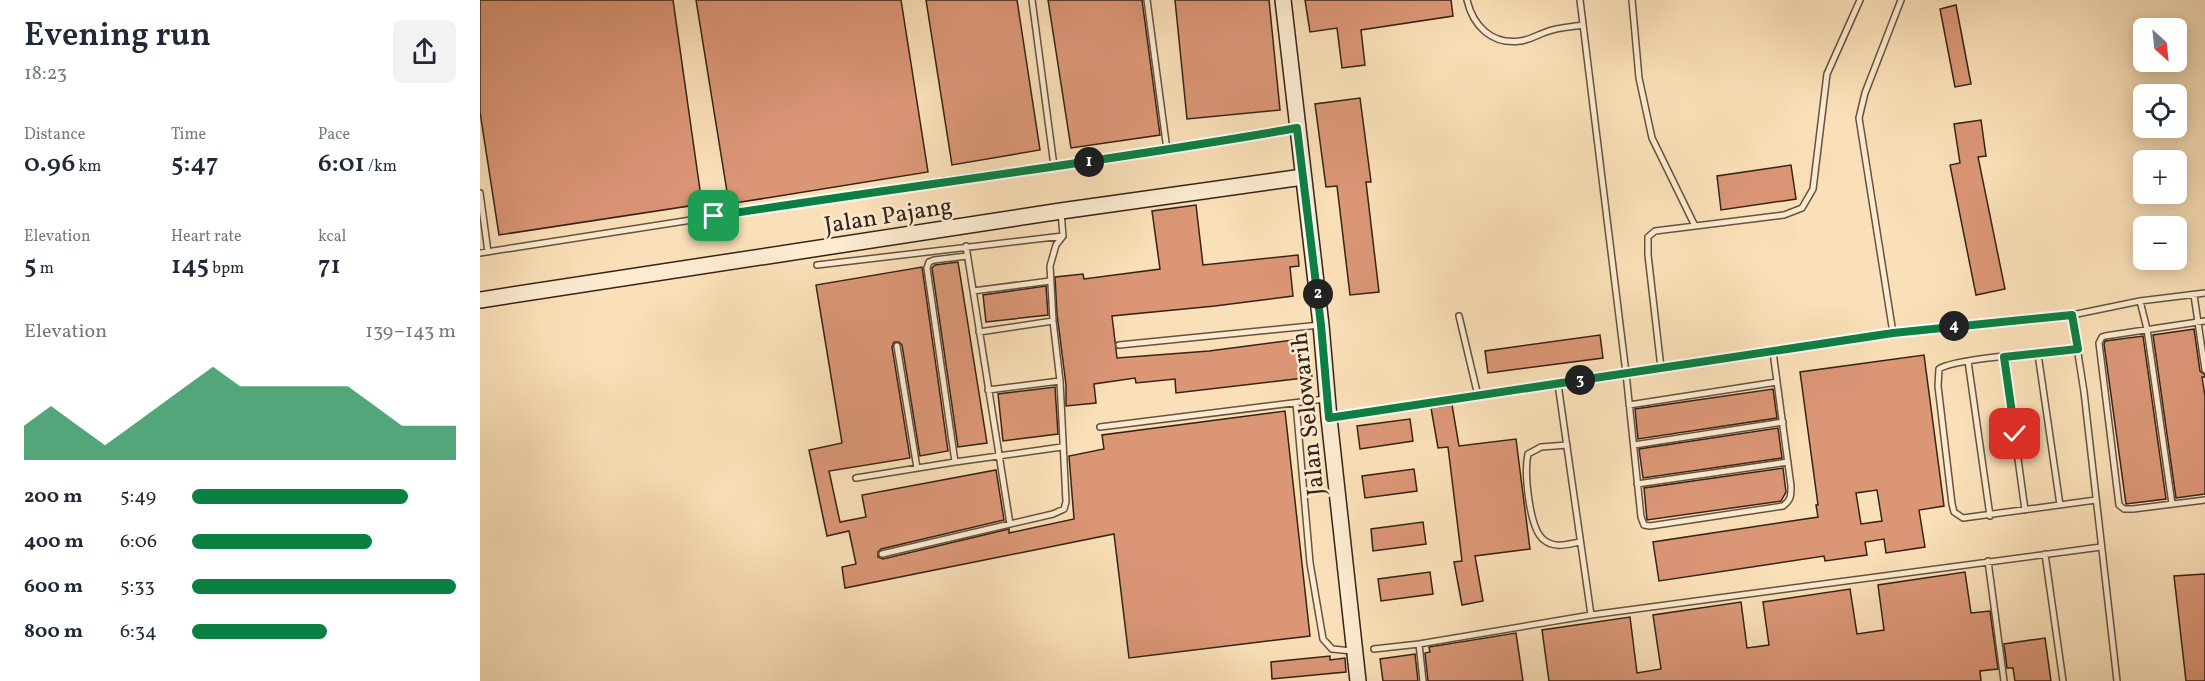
<!DOCTYPE html>
<html lang="en">
<head>
<meta charset="utf-8">
<style>
	:root { --surface:#fff; --page:#f2f2f3; --text:#1f2937; --muted:#747a83; --accent:#0b8043 }
	body { margin:0; font-family:Vollkorn,serif; background:var(--page); color:var(--text); height:100vh; display:flex; flex-direction:column; font-size:22px; white-space:nowrap }
	* { box-sizing:border-box; margin:0 }
	p { font-size:20px; color:var(--muted) }
	.icon { flex:none; width:33px; height:33px; fill:none; stroke:currentColor; stroke-width:2; stroke-linecap:round; stroke-linejoin:round }
	.map { position:relative; flex:1; overflow:hidden }
	.panel { display:flex; flex-direction:column; background:var(--surface); width:480px }
	.panel>* { flex:none }
	.needle { width:39px; rotate:153deg }
	.tools { position:absolute; left:1653px; top:18px; display:grid; gap:12px }
	.tools a { display:grid; place-items:center; width:54px; height:54px; border-radius:9px; background:var(--surface); box-shadow:0 3px 15px #0003; font-size:30px }
	.pin { position:absolute; display:grid; place-items:center; width:51px; height:51px; color:#fff; margin:-26px; border-radius:12px; box-shadow:0 3px 9px #0006 }
	.km { position:absolute; width:30px; height:30px; margin:-15px; border-radius:50%; background:#222; color:#fff; font-size:16px; line-height:30px; text-align:center }
	.round { display:grid; place-items:center; flex:none; width:63px; height:63px; border-radius:9px; background:var(--page) }
	.summary { display:flex; align-items:center; justify-content:space-between; height:102px; padding:0 24px }
	h1 { font-size:33px; font-weight:600; line-height:45px }
	.stats { display:grid; grid-template-columns:repeat(3,1fr); gap:9px; height:102px; padding:6px 24px }
	.stats div { display:grid; align-content:center }
	.stats b { font-size:26px; font-weight:600 }
	.stats small { font-size:16px; font-weight:400 }
	.stats p { font-size:16px }
	.chart { height:168px; padding:12px 24px }
	.chart p { display:flex; justify-content:space-between }
	.chart svg { width:100%; height:108px; margin-top:6px; fill:var(--accent); opacity:.7 }
	ul { padding:0 24px; list-style:none; font-size:20px }
	li { display:grid; grid-template-columns:96px 72px 1fr; align-items:center; height:45px }
	li i { height:15px; border-radius:8px; background:var(--accent) }
	main { display:flex; flex:1; min-height:0 }
	.map>svg:first-child { display:block }
</style>
</head>
<body>
<main>
<section class="panel">
<div class="summary"><div><h1>Evening run</h1><p>18:23</p></div><a class="round"><svg class="icon" aria-label="share" viewBox="0 0 24 24"><path d="M12 15V3M7 8l5-5 5 5M5 13v7h14v-7"/></svg></a></div>
<div class="stats">
<div><p>Distance</p><b>0.96<small> km</small></b></div>
<div><p>Time</p><b>5:47</b></div>
<div><p>Pace</p><b>6:01<small> /km</small></b></div>
</div>
<div class="stats">
<div><p>Elevation</p><b>5<small> m</small></b></div>
<div><p>Heart rate</p><b>145<small> bpm</small></b></div>
<div><p>kcal</p><b>71</b></div>
</div>
<div class="chart"><p><span>Elevation</span>139–143 m</p>
<svg viewBox="0 0 160 44" preserveAspectRatio="none"><path d="M0 44V30L10 22L20 30L30 38L40 30L50 22L60 14L70 6L80 14L90 14L100 14L110 14L120 14L130 22L140 30L150 30L160 30V44z"/></svg>
</div>
<ul>
<li><b>200 m</b>5:49<i style="width:82%"></i></li>
<li><b>400 m</b>6:06<i style="width:68%"></i></li>
<li><b>600 m</b>5:33<i style="width:100%"></i></li>
<li><b>800 m</b>6:34<i style="width:51%"></i></li>
</ul>
</section>
<div class="map">
<svg width="1725" height="681" viewBox="0 0 1725 681">
	<rect width="100%" height="100%" fill="#fae0b8"/>
	<filter id="stains"><feTurbulence type="fractalNoise" baseFrequency=".00333" numOctaves="4"/><feColorMatrix values="0 0 0 0 .2 0 0 0 0 .09 0 0 0 0 .02 0 0 0 .5 -.17"/></filter>
	<radialGradient id="worn" r=".72"><stop offset=".6" stop-color="#630" stop-opacity="0"/><stop offset="1" stop-color="#630" stop-opacity=".3"/></radialGradient>
	<!-- building -->
	<path fill="#db9676" stroke="#342316" stroke-width="1.5" fill-rule="evenodd" d="M0 0H193L222 204 19 235 0 112Z
		M216 0H421L448 172 249 204Z
		M446 0H537L560 150 472 165Z
		M568 0H662L680 135 591 148Z
		M695 0H789L800 110 707 119Z
		M825 0H971L973 16 881 30 885 65 862 68 857 28 830 32Z
		M1476 5 1491 84 1475 87 1460 9Z
		M880 98 891 182H886L899 292 870 295 857 186 846 187 835 104Z
		M1501 120 1506 156 1498 157 1525 289 1496 295 1470 165 1480 163 1474 124Z
		M1311 165 1316 199 1241 210 1237 176Z
		M716 205 723 265 818 255 819 266 810 267 813 296 735 306 632 316 637 358 729 351 821 339 824 367 830 366 832 377 696 393 695 379 656 383 655 378 614 384 616 403 586 406V385L577 314 575 277 603 274 604 279 680 269 672 211Z
		M478 262 507 443 478 447 452 268 455 265Z
		M442 267 468 451 440 456 422 345 419 342H414L412 347 430 458 349 471 360 522 386 517 382 495 516 470 524 520 401 549 398 552V557L403 559 529 529V533L594 519 589 456 624 449 622 435 805 411 830 636 649 658 634 534 365 588 362 567 376 564 369 531 347 536 329 450 362 443 336 285Z
		M566 286 568 315 506 322 503 295Z
		M1714 329 1720 371 1725 375V377H1722L1725 396V494L1696 498 1673 335Z
		M1120 335 1123 358 1008 373 1005 351Z
		M1663 336 1686 499 1646 504 1624 344 1625 341Z
		M1444 355 1464 506 1439 510 1445 547 1406 553 1404 539 1385 542 1387 555 1345 561 1344 556 1179 581 1173 542 1338 517 1336 505H1338L1320 372ZM1397 490 1402 521 1381 524 1376 493Z
		M575 387 578 434 523 441 518 394Z
		M1293 389 1297 418 1158 439 1155 409Z
		M972 405 979 446 1036 439 1050 549 995 556 1003 601 982 605 974 562 982 561 968 447 958 448 951 408Z
		M930 419 933 441 880 449 877 426Z
		M1298 428 1302 458 1163 478 1159 449Z
		M1303 468 1306 492 1301 501 1167 520 1164 488Z
		M934 469 937 491 885 498 882 476Z
		M943 522 946 544 893 551 891 529Z
		M950 572 953 594 901 601 898 579Z
		M1485 572 1491 613 1510 611 1518 669 1500 671 1501 681H1069L1062 630 1150 617 1157 673 1181 669 1173 615 1261 602 1267 648 1289 645 1283 602 1370 589 1377 634 1404 630 1398 585Z
		M1725 574V681H1706L1694 576Z
		M1036 633 1043 681H948L945 653 950 652 949 647Z
		M1565 638 1571 681H1535L1533 668H1527L1524 644Z
		M935 654 938 681H903L900 659Z
		M850 656V660L865 658 866 672 792 679 791 662Z"/>
	<g fill="none" stroke-linecap="round" stroke-linejoin="round">
		<defs>
			<path id="lane" d="M552 0 574 166
				M667 0 687 150
				M987 0C993 26 1012 45 1040 41 1050 40 1057 35 1066 32 1078 27 1091 27 1103 25
				M1100 0 1146 373 1161 517 1164 525 1170 526 1303 506C1311 500 1311 496 1311 486L1293 352
				M1152 0 1159 78 1172 138 1215 226
				M0 193 8 252
				M486 246 530 524
				M0 253 461 181 687 150 816 128
				M337 265 583 236
				M493 291 570 281
				M1714 295 1725 370
				M1660 301 1667 329 1692 504
				M1592 315 1660 301 1725 293
				M979 316 998 396
				M1725 321 1625 336 1622 337 1619 343 1639 505 1644 509H1653L1725 500
				M499 332 573 321
				M1413 333 1592 315 1604 392 1637 681
				M639 345 840 325
				M417 346 437 468
				M1598 349C1573 352 1475 358 1459 369L1458 386 1472 504 1474 512 1483 518 1616 500
				M1558 354 1580 505
				M1524 357 1545 510
				M1488 361 1510 516
				M1181 368 1168 255V237L1175 231 1304 215 1322 208 1333 189 1347 74 1380 0
				M1078 384 1111 615
				M508 390 580 381
				M816 403 830 563 843 639 852 649 872 651
				M1149 405 1297 382
				M852 418 1413 333 1379 118 1385 93 1421 0
				M620 427 845 399
				M1087 445 1061 447 1048 454C1044 472 1049 529 1064 540 1075 549 1088 544 1100 542
				M1154 445 1303 422
				M475 462 447 268 449 262 454 260 487 256
				M376 478 475 462 582 447
				M1157 484 1308 462
				M402 554 573 514 584 509 586 502 580 381 573 321 570 266 576 245 583 236 581 212
				M1565 554 1583 681
				M1508 561 1524 681
				M939 644 943 681
				M894 649 939 644 1111 615 1621 547"/>
			<path id="secondary" d="M803 0 841 325 849 418 878 681
				M0 300 581 211 823 177"/>
		</defs>
		<!-- lane casing -->
		<use href="#lane" stroke="#66523e" stroke-width="8"/>
		<!-- secondary casing -->
		<use href="#secondary" stroke="#342316" stroke-width="18"/>
		<!-- lane -->
		<use href="#lane" stroke="#fcebd1" stroke-width="5"/>
		<!-- secondary -->
		<use href="#secondary" stroke="#fcebd1" stroke-width="15"/>
	</g>
	<g fill="none" stroke-linecap="round" stroke-linejoin="round">
		<defs>
			<path id="route" d="M234 216C429 186 624 162 817 128L841 325 849 418 1413 333 1592 315 1598 349 1524 357 1535 434"/>
		</defs>
		<!-- route casing -->
		<use href="#route" stroke="#fff" stroke-width="12"/>
		<!-- route -->
		<use href="#route" stroke="#0b8043" stroke-width="8"/>
	</g>
	<g text-anchor="middle" stroke-width="5" stroke-linejoin="round" paint-order="stroke">
		<!-- street labels -->
		<g font-size="24" fill="#342316" stroke="#fcebd1">
			<text transform="translate(408 215) rotate(-9)" y="8">Jalan Pajang</text>
			<text transform="translate(827 414) rotate(-96)" y="8">Jalan Selowarih</text>
		</g>
	</g>
	<rect width="100%" height="100%" filter="url(#stains)"/>
	<rect width="100%" height="100%" fill="url(#worn)"/>
</svg>
<div class="tools">
<a><svg class="needle" viewBox="-14 -14 28 28"><path d="M0-13l5 13h-10z" fill="#e53935"/><path d="M0 13l5-13h-10z" fill="#747a83"/></svg></a>
<a><svg class="icon" aria-label="locate" viewBox="0 0 24 24"><circle cx="12" cy="12" r="6"/><path d="M12 2v4M12 18v4M2 12h4M18 12h4"/></svg></a>
<a>+</a>
<a>−</a>
</div>
<div class="pin" style="left:234px;top:216px;background:#1e9e55"><svg class="icon" aria-label="arrive" viewBox="0 0 24 24"><path d="M6 21V4h12l-3 4 3 4H6"/></svg></div>
<div class="pin" style="left:1535px;top:434px;background:#d93025"><svg class="icon" aria-label="check" viewBox="0 0 24 24"><path d="M5 12l5 5 9-10"/></svg></div>
<b class="km" style="left:609px;top:162px">1</b>
<b class="km" style="left:838px;top:294px">2</b>
<b class="km" style="left:1100px;top:380px">3</b>
<b class="km" style="left:1474px;top:326px">4</b>
</div>
</main>
</body>
</html>
